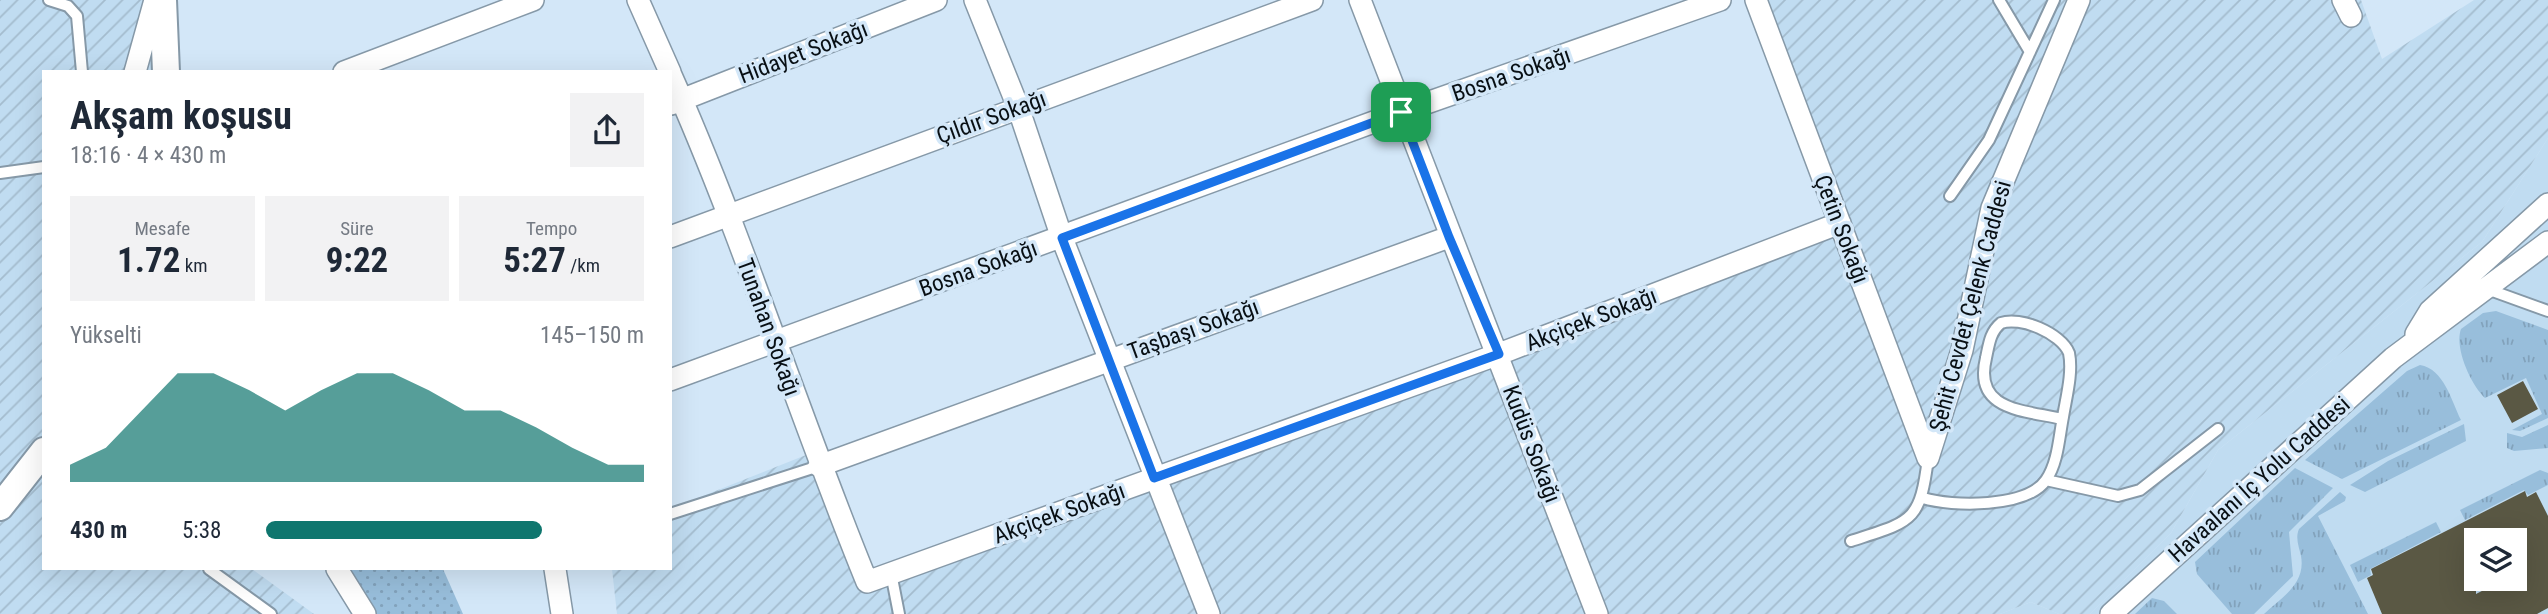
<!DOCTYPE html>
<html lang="tr">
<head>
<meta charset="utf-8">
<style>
	:root { --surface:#fff; --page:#f2f2f3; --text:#1f2937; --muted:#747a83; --accent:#0f766e }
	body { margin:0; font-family:"Roboto Condensed",sans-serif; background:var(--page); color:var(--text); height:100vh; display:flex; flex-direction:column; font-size:26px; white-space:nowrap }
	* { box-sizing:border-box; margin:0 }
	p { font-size:23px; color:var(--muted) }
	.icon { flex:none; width:38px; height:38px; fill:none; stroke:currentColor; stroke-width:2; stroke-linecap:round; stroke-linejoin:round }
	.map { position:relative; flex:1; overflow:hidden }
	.side { position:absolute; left:42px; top:70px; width:630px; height:500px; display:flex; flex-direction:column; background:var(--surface); border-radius:0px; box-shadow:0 7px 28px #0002 }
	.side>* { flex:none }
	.tools { position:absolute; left:2464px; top:528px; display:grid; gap:14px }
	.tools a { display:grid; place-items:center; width:63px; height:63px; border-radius:0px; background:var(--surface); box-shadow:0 7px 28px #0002; font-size:35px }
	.pin { position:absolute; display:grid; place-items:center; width:60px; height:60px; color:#fff; margin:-30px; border-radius:14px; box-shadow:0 4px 10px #0006 }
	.round { display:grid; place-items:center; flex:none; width:74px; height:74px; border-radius:0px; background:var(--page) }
	.head { display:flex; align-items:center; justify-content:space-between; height:119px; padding:0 28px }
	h1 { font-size:38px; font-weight:700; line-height:52px }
	.figures { display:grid; grid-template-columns:repeat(3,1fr); gap:10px; height:119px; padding:7px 28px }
	.figures div { display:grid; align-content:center; border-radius:0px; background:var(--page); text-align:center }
	.figures b { font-size:35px; font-weight:700 }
	.figures small { font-size:19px; font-weight:400 }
	.figures p { font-size:19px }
	.chart { height:196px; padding:14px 28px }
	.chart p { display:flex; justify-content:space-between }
	.chart svg { width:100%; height:126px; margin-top:7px; fill:var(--accent); opacity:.7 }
	ul { padding:0 28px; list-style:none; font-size:23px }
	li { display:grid; grid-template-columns:112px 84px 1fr; align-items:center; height:52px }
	li i { height:18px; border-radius:9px; background:var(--accent) }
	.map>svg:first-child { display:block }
</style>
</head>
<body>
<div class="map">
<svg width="2548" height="614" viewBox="0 0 2548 614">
	<defs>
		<pattern id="industrial-furrows" width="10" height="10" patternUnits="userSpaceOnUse" patternTransform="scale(1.75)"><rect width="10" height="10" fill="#c0dcf1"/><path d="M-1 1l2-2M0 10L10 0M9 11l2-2" fill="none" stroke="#a4bcce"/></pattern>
		<pattern id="grass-tufts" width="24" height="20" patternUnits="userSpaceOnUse" patternTransform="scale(1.75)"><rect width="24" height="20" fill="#98bedb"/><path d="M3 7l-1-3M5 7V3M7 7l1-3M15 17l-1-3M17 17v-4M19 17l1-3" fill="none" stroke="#82a2bb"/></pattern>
		<pattern id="park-dots" width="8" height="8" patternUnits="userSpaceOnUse" patternTransform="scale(1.75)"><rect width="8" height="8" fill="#98bedb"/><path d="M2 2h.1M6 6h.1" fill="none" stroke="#82a2bb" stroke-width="1.8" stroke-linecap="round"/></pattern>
	</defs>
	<rect width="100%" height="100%" fill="#d3e7f8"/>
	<!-- built -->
	<path fill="#c0dcf1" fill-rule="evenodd" d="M2548 138V614H2090L2171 533 2218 450 2482 242ZM2476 541H2515V579H2476Z
		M2031 602 2059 614H2000Z"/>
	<!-- industrial -->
	<path fill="url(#industrial-furrows)" d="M0 0H152L155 72H44V569H252L314 614H0Z
		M1745 0H2361L2382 59 2474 0H2548V138L2482 242 2218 450 2171 533 2090 614H2059L2031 602 2000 614H617L612 569H670V509L816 451 868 578 1830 219Z"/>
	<!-- grass -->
	<path fill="url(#grass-tufts)" d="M2496 311 2548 330V418L2520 431 2512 430 2542 414 2526 378 2485 398C2471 385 2454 348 2461 329L2483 313Z
		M2420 365C2444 369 2451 400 2461 420L2342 479 2305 460 2407 371Z
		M2464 424 2466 441 2365 492 2350 485 2388 461Z
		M2548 425V448L2514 451 2507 448V433L2522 437Z
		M2295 468 2333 488 2289 532 2293 576 2254 614H2232L2197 574 2195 562Z
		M2540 470 2548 473V485L2528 495 2524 490 2465 520 2460 510Z
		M2340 492 2346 497 2345 501 2318 516 2368 614H2264C2282 597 2306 584 2301 556 2299 547 2295 538 2299 529Z
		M2436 522 2441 532 2370 569 2371 575 2358 582 2350 565Z
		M2152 598 2164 601 2177 614H2135Z"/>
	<!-- park -->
	<path fill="url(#park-dots)" d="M342 569H443L463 614H371Z"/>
	<!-- building -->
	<path fill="#5a5844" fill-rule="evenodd" d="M2523 381 2538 409 2512 423 2497 395Z
		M2525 491 2527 497 2536 492 2548 516V608L2537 614H2382L2367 578 2373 575 2371 569ZM2476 541H2515V579H2505L2476 594Z"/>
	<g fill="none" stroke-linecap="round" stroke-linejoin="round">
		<defs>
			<path id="service" d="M49 0 68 6 77 16 82 72
				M1999 0 2030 52
				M0 173 44 167
				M1950 196 1989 140 2054 0
				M2487 289 2548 311
				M2046 480 2118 496 2140 490 2218 429
				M1923 498C1952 507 2027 508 2046 480 2058 463 2059 437 2063 417 2066 398 2073 373 2069 353 2061 333 2020 316 2001 323 1990 332 1989 344 1986 358 1973 411 2024 410 2062 419
				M670 514 819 466
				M1851 541C1912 521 1920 523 1928 458
				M209 569 271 614
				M891 573 899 614"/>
			<path id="minor" d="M638 0 670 72
				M975 0 1018 107 1062 238 1209 614
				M1360 0 1597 614
				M1756 0 1928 458
				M2343 0 2351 16
				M135 72 155 0
				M344 72 533 0
				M670 73C744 239 798 414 867 582L1499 354 1840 223
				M671 104 936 0
				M670 237 1312 0
				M2416 334 2430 311 2548 204
				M670 380 1401 112 1720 0
				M1928 458 1962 350 1992 208 2079 0
				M819 466 1449 237
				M337 569 365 614
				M555 569 562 614
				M2111 614 2393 358 2548 242"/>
			<path id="tertiary" d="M163 0 166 72
				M0 507 44 451"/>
		</defs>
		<!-- service casing -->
		<use href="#service" stroke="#8699a8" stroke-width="14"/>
		<!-- minor casing -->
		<use href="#minor" stroke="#8699a8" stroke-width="24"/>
		<!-- tertiary casing -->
		<use href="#tertiary" stroke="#8699a8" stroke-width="30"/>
		<!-- service -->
		<use href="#service" stroke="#fff" stroke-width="10"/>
		<!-- minor -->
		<use href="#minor" stroke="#fff" stroke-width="21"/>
		<!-- tertiary -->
		<use href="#tertiary" stroke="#fff" stroke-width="26"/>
	</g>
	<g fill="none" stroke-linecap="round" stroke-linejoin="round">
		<defs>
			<path id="route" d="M1401 112 1449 237 1499 354 1154 478 1062 238Z"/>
		</defs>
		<!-- route casing -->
		<use href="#route" stroke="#fff" stroke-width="14"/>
		<!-- route -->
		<use href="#route" stroke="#1a73e8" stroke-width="9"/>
	</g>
	<g text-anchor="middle" stroke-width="7" stroke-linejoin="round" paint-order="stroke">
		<!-- street labels -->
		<g font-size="23" fill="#080f14" stroke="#d3e7f8">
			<text transform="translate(803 52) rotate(-21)" y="8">Hidayet Sokağı</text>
			<text transform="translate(1511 74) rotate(-19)" y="8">Bosna Sokağı</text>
			<text transform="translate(991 117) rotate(-20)" y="8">Çıldır Sokağı</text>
			<text transform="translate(1842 229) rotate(69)" y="8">Çetin Sokağı</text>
			<text transform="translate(978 268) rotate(-20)" y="8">Bosna Sokağı</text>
			<text transform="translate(1970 306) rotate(-75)" y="8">Şehit Cevdet Çelenk Caddesi</text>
			<text transform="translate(1591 319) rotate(-21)" y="8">Akçiçek Sokağı</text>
			<text transform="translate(769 327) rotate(70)" y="8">Tunahan Sokağı</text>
			<text transform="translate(1193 329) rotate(-20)" y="8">Taşbaşı Sokağı</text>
			<text transform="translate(1532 444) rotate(69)" y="8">Kudüs Sokağı</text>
			<text transform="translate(2259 479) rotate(-42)" y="8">Havaalanı İç Yolu Caddesi</text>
			<text transform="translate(1059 513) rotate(-20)" y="8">Akçiçek Sokağı</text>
		</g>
	</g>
</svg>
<div class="tools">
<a><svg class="icon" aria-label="layers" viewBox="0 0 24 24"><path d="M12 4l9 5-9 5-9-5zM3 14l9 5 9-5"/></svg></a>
</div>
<div class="pin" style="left:1401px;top:112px;background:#1e9e55"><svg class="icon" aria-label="arrive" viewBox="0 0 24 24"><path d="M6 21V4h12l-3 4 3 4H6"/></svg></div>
<section class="side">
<div class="head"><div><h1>Akşam koşusu</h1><p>18:16 · 4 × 430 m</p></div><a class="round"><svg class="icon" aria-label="share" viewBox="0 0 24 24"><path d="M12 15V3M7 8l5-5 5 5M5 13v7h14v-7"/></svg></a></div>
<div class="figures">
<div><p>Mesafe</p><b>1.72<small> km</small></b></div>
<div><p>Süre</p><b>9:22</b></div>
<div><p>Tempo</p><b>5:27<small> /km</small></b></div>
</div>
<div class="chart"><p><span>Yükselti</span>145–150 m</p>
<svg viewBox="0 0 160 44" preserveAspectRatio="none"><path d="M0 44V38L10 32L20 19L30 6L40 6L50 12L60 19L70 12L80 6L90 6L100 12L110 19L120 19L130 25L140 32L150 38L160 38V44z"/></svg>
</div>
<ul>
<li><b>430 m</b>5:38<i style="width:73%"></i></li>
</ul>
</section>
</div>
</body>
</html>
